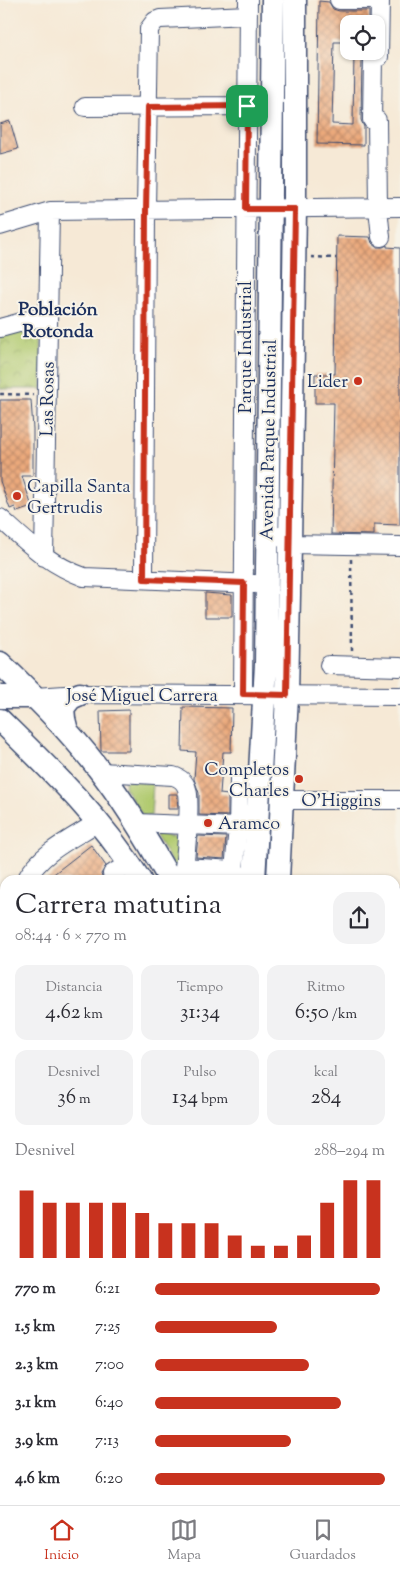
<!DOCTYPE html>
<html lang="es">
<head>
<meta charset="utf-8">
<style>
	:root { --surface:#fff; --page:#f2f2f3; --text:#2b2b33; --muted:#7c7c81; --line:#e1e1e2; --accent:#c8321e }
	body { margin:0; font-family:"Sorts Mill Goudy",serif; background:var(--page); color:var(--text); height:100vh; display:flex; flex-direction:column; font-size:19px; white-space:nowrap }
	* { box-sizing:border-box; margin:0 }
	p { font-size:16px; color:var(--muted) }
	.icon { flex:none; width:28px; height:28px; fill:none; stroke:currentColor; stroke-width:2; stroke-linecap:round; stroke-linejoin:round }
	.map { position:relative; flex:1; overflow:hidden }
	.panel { position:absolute; left:0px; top:875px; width:400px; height:630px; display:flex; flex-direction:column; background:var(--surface); border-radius:15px 15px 0 0; box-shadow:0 1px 4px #0004 }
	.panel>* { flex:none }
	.fabs { position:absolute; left:340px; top:15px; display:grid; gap:10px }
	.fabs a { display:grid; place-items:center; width:45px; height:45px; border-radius:10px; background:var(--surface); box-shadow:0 1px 4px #0004; font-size:25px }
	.pin { position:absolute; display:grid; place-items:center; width:42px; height:42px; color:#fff; margin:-21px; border-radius:10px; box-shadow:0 2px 8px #0006 }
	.round { display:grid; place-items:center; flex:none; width:52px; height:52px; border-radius:15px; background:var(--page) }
	.head { display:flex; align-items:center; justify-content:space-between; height:85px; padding:0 15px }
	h1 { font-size:28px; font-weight:600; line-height:38px }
	.figures { display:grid; grid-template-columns:repeat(3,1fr); gap:8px; height:85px; padding:5px 15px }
	.figures div { display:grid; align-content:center; border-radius:12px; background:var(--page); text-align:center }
	.figures b { font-size:21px; font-weight:600 }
	.figures small { font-size:14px; font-weight:400 }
	.figures p { font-size:14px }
	.chart { height:140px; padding:10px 15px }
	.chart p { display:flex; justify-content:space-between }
	.chart svg { width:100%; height:90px; margin-top:5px; stroke:var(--accent); stroke-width:6 }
	ul { padding:0 15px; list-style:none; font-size:16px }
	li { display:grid; grid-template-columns:80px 60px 1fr; align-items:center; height:38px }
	li i { height:12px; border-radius:6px; background:var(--accent) }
	.menu { display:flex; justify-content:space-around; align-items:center; height:70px; border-top:1px solid var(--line); background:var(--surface); font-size:14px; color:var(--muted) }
	.menu a { display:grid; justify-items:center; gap:2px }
	.menu .on { color:var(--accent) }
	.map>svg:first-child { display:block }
</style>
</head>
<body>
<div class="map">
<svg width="400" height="1505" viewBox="0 0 400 1505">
	<defs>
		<pattern id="forest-firs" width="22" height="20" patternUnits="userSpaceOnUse" patternTransform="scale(1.25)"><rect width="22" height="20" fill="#8cae62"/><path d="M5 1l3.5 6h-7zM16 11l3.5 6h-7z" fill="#728e54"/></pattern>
		<pattern id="park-crowns" width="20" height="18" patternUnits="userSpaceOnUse" patternTransform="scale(1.25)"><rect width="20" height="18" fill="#b1ca6f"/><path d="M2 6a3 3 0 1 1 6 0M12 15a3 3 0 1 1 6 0" fill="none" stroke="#8fa45e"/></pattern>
		<pattern id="building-cross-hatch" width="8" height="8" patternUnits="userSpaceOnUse" patternTransform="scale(1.25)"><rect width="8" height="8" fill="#eba97c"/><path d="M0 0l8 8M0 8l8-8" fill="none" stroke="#be8a69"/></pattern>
	</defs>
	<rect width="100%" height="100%" fill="#f7f3e8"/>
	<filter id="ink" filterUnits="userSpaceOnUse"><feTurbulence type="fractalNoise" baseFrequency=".02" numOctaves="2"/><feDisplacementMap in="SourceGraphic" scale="10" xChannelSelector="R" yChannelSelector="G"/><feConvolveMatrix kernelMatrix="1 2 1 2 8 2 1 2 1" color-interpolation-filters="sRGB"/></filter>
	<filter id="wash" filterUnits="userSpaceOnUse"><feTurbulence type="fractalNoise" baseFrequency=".0096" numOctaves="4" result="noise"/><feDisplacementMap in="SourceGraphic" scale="20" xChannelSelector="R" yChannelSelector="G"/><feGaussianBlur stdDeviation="1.12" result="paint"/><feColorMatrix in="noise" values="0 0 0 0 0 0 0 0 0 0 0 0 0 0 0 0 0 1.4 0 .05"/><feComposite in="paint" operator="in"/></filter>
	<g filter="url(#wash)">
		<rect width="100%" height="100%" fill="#f6e9d6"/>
		<!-- grass -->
		<path fill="#b1ca6f" stroke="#667c66" d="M126 780 153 784 151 816H143L124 787Z
			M158 834 183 839 180 863 175 868 156 836Z"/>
		<!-- forest -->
		<path fill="url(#forest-firs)" stroke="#546e60" d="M5 1008V1102L0 1096V1010Z"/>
		<!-- park -->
		<path fill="url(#park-crowns)" stroke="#667c66" d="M41 325 42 389H0V334Z"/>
		<g id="blocks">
			<!-- building -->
			<path fill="url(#building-cross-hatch)" d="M319 1 329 2 333 9 339 11H369V24H349V42H334L332 124 353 125 354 51H364L362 57 361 120 364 127V145L317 144Z
				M10 121 18 149 0 154V124Z
				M337 236 370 237 372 243 377 247H383L387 245V247L400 248V525L374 524V535L331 534 334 403H315V374H335Z
				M0 400H31L33 429V476H22L32 507 17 512 15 507 10 509 0 481Z
				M205 593 232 595V617H205Z
				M183 707 232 708 231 752H223L220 794 228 795V816L199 815V793L194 779 196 752 182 751Z
				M129 710V751H101L100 711Z
				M168 794H177L178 809H168Z
				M198 836 226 837 224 859 196 857Z
				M91 845 106 866 101 874 103 880H46Z"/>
		</g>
	</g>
	<g filter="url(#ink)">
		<use href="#blocks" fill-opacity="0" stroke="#3c4b70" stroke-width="1"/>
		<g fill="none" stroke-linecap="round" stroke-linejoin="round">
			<defs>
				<path id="minor" d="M339 0H380L379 57H373L372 120H377L378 208 381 237
					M85 107 247 106
					M0 226 50 211 400 207
					M0 328 48 315
					M0 518C28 543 48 564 84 577L255 584
					M280 536 290 544 400 546
					M44 557 50 211
					M144 579 146 210 149 29 155 21 160 19 248 15
					M329 665 400 667
					M243 695 248 0
					M35 697 80 694 400 696
					M101 772 173 776C180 778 185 782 187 789 191 800 186 853 184 867 183 872 181 876 177 880
					M282 800H400
					M136 823 238 827 258 808
					M184 867 234 870 243 878
					M234 870 238 827 239 779 260 772
					M112 874 129 863
					M26 880C41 852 73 838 98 822
					M395 897 400 896
					M395 963 400 961
					M395 1064 400 1062
					M395 1127 400 1124
					M0 1259 5 1273
					M395 1271 400 1263
					M0 1304 5 1297
					M0 1380 5 1413
					M18 1500 19 1505
					M281 1500V1505
					M396 1505 400 1497"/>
				<path id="major" d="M0 663C34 696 68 729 97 767 125 802 148 841 170 880
					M0 697H35
					M0 720C51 770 102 819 140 880
					M67 731 64 719 63 708 71 698 80 694
					M254 880 266 664 273 0
					M278 880 287 695 290 544 295 209V0
					M256 1500V1505"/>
			</defs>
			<!-- minor casing -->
			<use href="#minor" stroke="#3c4b70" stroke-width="20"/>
			<!-- major casing -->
			<use href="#major" stroke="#3c4b70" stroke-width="25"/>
			<!-- path -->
			<path stroke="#3c4b70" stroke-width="2.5" stroke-dasharray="4 4" stroke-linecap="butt" d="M311 257 336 258
				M0 394 33 395
				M351 559 352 651
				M229 1500V1505"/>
			<!-- minor -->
			<use href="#minor" stroke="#fff" stroke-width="18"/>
			<!-- major -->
			<use href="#major" stroke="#fff" stroke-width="22"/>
		</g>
	</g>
	<g fill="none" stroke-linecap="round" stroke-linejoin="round" filter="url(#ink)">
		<defs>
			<path id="route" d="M247 106 246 209H295L287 695 243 694 244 583 144 579 146 210 148 107Z"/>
		</defs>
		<!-- route casing -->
		<use href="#route" stroke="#fff" stroke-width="10"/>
		<!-- route -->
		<use href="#route" stroke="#c8321e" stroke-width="6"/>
	</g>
	<!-- markers -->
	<g fill="#c8321e" stroke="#f7f3e8" stroke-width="2">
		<circle cx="358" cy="381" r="5"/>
		<circle cx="17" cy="496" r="5"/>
		<circle cx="299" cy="779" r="5"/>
		<circle cx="208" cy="823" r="5"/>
	</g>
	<g text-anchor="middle" stroke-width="4" stroke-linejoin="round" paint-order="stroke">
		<!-- street labels -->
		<g font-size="18" fill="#1b2f5e" stroke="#f7f3e8">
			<text transform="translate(245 347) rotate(-90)" y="6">Parque Industrial</text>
			<text transform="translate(47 399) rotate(-89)" y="6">Las Rosas</text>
			<text transform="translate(268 440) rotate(-89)" y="6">Avenida Parque Industrial</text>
			<text x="142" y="701">José Miguel Carrera</text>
			<text x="341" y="806">O'Higgins</text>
		</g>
		<!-- poi labels -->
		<g font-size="18" fill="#1b2f5e" stroke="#f7f3e8" text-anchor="end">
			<text x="348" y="387">Lider</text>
			<text x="27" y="492" text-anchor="start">Capilla Santa<tspan x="27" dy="21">Gertrudis</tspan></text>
			<text x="289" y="775">Completos<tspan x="289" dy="21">Charles</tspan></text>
			<text x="218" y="829" text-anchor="start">Aramco</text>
		</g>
		<!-- neighbourhood labels -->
		<g font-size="19" font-weight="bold" fill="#1b2f5e" stroke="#f7f3e8">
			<text x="58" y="315">Población<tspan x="58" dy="22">Rotonda</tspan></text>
		</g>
	</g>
</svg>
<div class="fabs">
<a><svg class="icon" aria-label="locate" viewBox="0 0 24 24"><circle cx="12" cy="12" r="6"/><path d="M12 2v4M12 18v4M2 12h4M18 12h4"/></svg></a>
</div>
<div class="pin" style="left:247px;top:106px;background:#1e9e55"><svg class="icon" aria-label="arrive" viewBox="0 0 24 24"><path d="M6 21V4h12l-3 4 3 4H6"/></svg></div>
<section class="panel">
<div class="head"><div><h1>Carrera matutina</h1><p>08:44 · 6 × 770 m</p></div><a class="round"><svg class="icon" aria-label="share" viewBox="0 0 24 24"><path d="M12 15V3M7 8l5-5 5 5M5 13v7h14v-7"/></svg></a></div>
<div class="figures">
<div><p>Distancia</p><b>4.62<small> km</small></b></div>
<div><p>Tiempo</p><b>31:34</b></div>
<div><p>Ritmo</p><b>6:50<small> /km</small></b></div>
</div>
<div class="figures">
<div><p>Desnivel</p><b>36<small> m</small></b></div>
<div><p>Pulso</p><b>134<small> bpm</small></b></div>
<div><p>kcal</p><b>284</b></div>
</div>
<div class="chart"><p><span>Desnivel</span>288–294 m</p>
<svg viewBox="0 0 160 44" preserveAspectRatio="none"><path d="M5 44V11M15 44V17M25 44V17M35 44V17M45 44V17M55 44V22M65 44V27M75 44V27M85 44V27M95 44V33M105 44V38M115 44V38M125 44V33M135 44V17M145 44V6M155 44V6"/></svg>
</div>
<ul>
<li><b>770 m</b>6:21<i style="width:98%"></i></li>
<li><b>1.5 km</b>7:25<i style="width:53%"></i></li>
<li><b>2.3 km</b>7:00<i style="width:67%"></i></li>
<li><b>3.1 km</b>6:40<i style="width:81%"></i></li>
<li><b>3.9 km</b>7:13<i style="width:59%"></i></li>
<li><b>4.6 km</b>6:20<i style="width:100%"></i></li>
</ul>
</section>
</div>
<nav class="menu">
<a class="on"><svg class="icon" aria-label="home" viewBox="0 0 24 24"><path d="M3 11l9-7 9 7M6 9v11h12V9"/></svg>Inicio</a>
<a><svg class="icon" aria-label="map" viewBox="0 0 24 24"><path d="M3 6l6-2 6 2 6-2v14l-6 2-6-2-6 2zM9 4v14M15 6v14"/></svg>Mapa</a>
<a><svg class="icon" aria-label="saved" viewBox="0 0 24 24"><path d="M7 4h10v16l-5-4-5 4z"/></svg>Guardados</a>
</nav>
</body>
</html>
